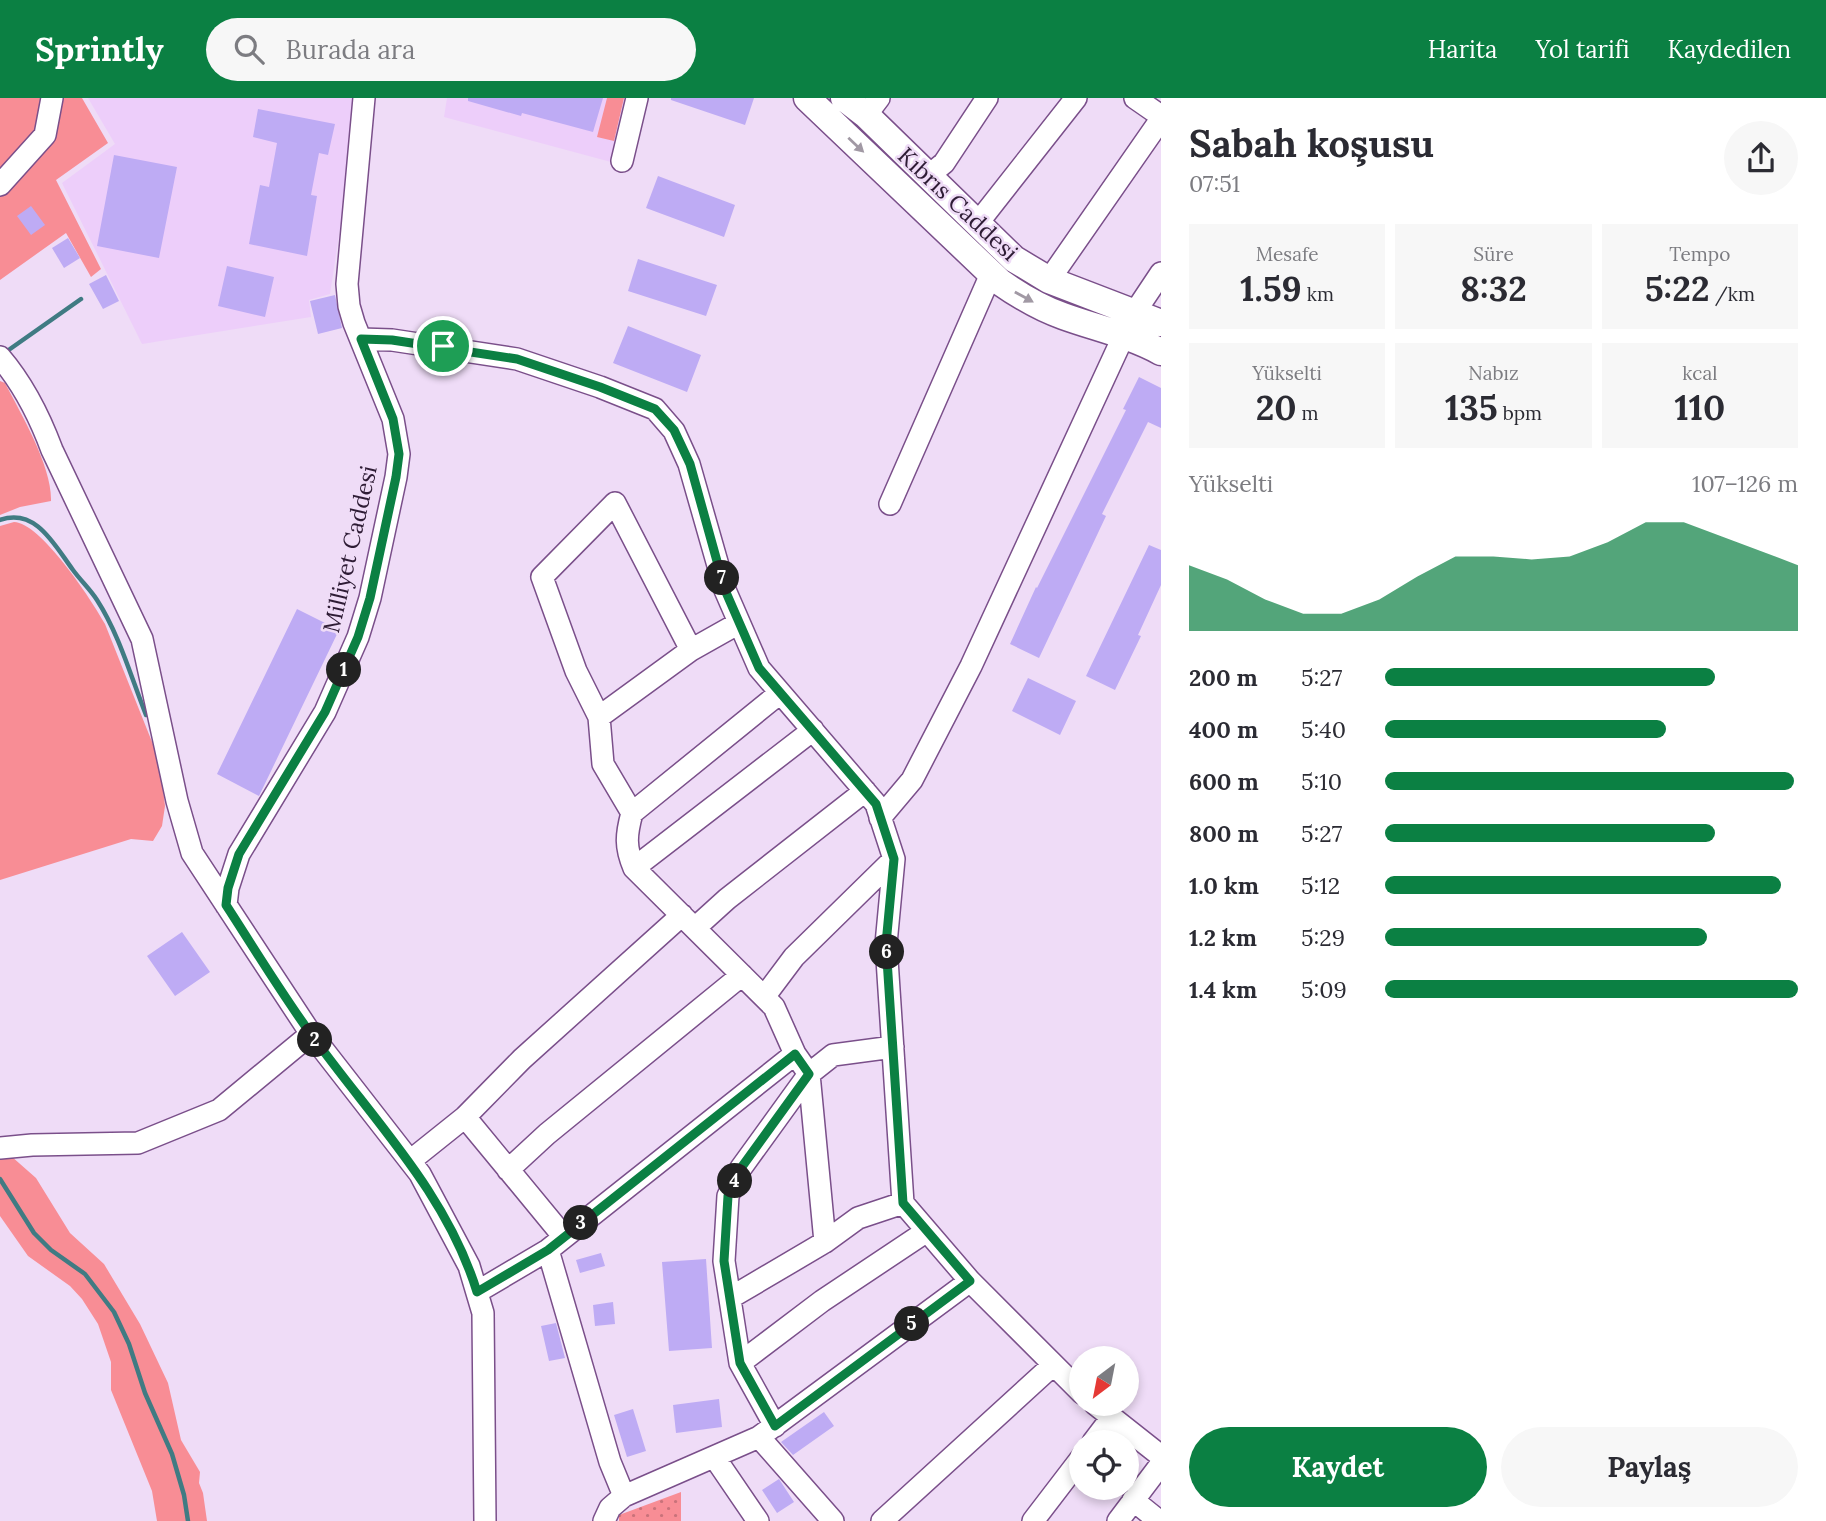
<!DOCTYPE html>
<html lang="tr">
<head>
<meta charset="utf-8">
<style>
	:root { --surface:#fff; --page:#f7f7f7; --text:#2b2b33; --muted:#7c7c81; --accent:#0b8043 }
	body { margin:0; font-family:Lora,serif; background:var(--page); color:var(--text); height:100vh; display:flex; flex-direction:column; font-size:26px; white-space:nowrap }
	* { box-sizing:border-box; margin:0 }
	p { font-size:23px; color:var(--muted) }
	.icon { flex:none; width:38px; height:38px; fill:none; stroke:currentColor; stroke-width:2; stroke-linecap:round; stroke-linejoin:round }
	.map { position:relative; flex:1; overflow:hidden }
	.panel { display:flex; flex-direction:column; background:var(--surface); width:665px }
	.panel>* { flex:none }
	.needle { width:46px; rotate:212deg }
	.buttons { position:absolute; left:1069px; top:1248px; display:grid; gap:14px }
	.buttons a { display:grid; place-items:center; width:70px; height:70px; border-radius:50%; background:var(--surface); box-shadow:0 4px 10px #0003; font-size:35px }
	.pin { position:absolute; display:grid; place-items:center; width:60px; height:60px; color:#fff; margin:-30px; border:4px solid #fff; border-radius:50%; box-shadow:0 2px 7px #0007 }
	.km { position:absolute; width:35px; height:35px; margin:-18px; border-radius:50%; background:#222; color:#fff; font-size:19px; line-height:35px; text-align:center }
	.round { display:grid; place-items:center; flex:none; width:74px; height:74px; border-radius:37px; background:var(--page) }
	.headline { display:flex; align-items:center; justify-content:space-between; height:119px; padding:0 28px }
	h1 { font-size:38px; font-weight:700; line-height:52px }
	.figures { display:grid; grid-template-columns:repeat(3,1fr); gap:10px; height:119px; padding:7px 28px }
	.figures div { display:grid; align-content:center; border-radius:0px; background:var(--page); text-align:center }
	.figures b { font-size:35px; font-weight:700 }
	.figures small { font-size:19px; font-weight:400 }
	.figures p { font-size:19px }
	.chart { height:196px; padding:14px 28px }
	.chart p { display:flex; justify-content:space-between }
	.chart svg { width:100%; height:126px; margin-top:7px; fill:var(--accent); opacity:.7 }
	.primary-button { display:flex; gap:14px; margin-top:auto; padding:14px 28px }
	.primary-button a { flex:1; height:80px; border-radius:42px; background:var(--accent); color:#fff; font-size:28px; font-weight:700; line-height:80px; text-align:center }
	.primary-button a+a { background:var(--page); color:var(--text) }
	ul { padding:0 28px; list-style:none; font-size:23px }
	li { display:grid; grid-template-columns:112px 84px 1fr; align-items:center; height:52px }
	li i { height:18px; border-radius:9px; background:var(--accent) }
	header { display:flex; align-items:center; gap:42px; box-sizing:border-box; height:98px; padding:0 35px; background:var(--accent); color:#fff }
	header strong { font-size:33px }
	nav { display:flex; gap:38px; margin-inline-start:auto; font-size:24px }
	.search { width:490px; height:63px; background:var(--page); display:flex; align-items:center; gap:18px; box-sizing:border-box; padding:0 24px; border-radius:38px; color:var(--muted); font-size:26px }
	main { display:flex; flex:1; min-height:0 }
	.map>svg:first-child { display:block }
</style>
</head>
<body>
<header>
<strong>Sprintly</strong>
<div class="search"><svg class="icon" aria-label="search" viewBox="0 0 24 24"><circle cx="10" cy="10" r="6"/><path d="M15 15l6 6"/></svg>Burada ara</div>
<nav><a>Harita</a><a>Yol tarifi</a><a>Kaydedilen</a></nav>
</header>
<main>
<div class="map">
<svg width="1161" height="1423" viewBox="0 0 1161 1423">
	<defs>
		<pattern id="park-dots" width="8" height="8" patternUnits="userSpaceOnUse" patternTransform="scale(1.75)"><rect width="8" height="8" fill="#f88d95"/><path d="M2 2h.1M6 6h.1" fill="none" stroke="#c9727a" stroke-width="1.8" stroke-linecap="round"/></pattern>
	</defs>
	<rect width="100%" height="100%" fill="#efdcf7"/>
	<!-- built -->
	<path fill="#edcefa" d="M88 0H354L346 91 330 196 309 202 311 219 142 246 62 85 115 46Z
		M447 0H627L611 64 444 19Z"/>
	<!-- grass -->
	<path fill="#f88d95" d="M0 0H82L108 45 56 82 101 171 91 179 66 135 0 182Z
		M607 0H624L614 43 597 39Z
		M0 283 5 285C21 316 52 368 51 403L20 409 0 417Z
		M14 424C40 424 92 502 105 526L160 664 165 708 162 728 153 743 131 741 0 782V428Z
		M11 1058 36 1080 70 1135 104 1166 140 1226 168 1285 181 1342 200 1374 199 1385 203 1395 207 1423H157L152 1393 111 1292V1264L98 1226 82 1201 70 1188 28 1158 0 1118V1059Z"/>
	<!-- park -->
	<path fill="url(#park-dots)" d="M681 1394V1423H619V1417Z"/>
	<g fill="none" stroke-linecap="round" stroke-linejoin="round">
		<!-- stream -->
		<path stroke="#407b83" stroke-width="4.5" d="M10 251 81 201
			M0 422C36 409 55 448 73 472 81 483 90 491 97 502 119 536 131 579 146 617
			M0 1081 34 1135 51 1152 85 1176 114 1214 129 1246 145 1295 172 1356 184 1397 188 1423"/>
	</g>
	<!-- building -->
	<path fill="#beabf4" d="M468 0H603L593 34 522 15 521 18 468 3Z
		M671 0H754L745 27 671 2Z
		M258 11 335 26 328 57 319 55 311 97 317 98 307 158 249 146 260 87 269 89 277 45 253 39Z
		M114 57 177 69 159 160 97 148Z
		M658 78 735 107 724 139 646 110Z
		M31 108 45 127 31 137 17 118Z
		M68 140 80 160 64 170 52 150Z
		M638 161 717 187 706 218 628 193Z
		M227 168 274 179 265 219 218 208Z
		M106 177 119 203 103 211 89 186Z
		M335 197 342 230 318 236 310 203Z
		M628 228 701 257 687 294 613 265Z
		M1139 279 1161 290V330L1148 324 1102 416 1106 418 1039 560 1010 546 1036 489 1037 490 1126 312 1123 311Z
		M1149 447 1161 452V487L1138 537 1141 538 1115 592 1086 578Z
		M297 511 339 532 259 698 217 676Z
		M1028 580 1076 603 1060 637 1012 613Z
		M182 834 210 874 175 898 147 858Z
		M601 1155 605 1168 580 1175 576 1162Z
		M706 1161 712 1250 669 1253 662 1164Z
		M613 1204 615 1226 595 1228 593 1207Z
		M556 1225 565 1260 549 1263 541 1228Z
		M719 1301 722 1329 676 1335 673 1307Z
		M633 1311 646 1353 627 1359 614 1317Z
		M824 1314 834 1328 793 1357 781 1344Z
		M779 1381 794 1404 777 1415 762 1392Z"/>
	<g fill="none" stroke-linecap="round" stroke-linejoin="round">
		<defs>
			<path id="minor" d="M1135 0 1161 18
				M866 17 879 0
				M622 63 637 0
				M927 79 944 65 987 0
				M0 87 45 37 52 0
				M977 126 1076 0
				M1049 182 1161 21
				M1135 214 1161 175
				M361 241 392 242 517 261 600 289 655 311 674 333 689 366 725 492 759 570 876 706 894 761 886 846 903 1105 970 1183 1082 1295
				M0 259C24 287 39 317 52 352L142 541 177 703 192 755 311 936 420 1076 469 1168 483 1215 485 1423
				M890 406 991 176
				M780 595 632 715C626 737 625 749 634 770L774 909 795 956 809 976 825 1144
				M599 619 691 552 739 525
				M632 715 603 666 599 619 576 573 542 479 615 405 691 552
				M880 720 912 682 971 568 1124 237
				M634 770 813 632
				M226 807 228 790 239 756 325 614 358 539 370 500 396 379 399 356 393 321 354 225 349 208 347 186 364 0
				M695 830 727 801 865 693
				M764 899 794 859 894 761
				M465 1019 564 1139
				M0 1050 32 1047 138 1045 219 1012 311 936
				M410 1063 465 1019 522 961 682 817
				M508 1072 547 1036 742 877
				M548 1152 610 1364 624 1398 759 1339 970 1183
				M477 1194 548 1152 795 956
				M730 1200 825 1144 858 1120 903 1105
				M740 1265 822 1203 927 1133
				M1095 1306 1161 1358
				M775 1328 740 1265 724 1163 728 1098 741 1070 809 976 833 957 893 949
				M759 1339 833 1423
				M1093 1344 1112 1319
				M715 1360 758 1423
				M1133 1402 1159 1423
				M604 1423 610 1410 624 1398
				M882 1423 1053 1267
				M1033 1423 1082 1359
				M1118 1423 1161 1366"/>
			<path id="major" d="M807 0 1000 184C1020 198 1040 210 1063 218 1096 230 1130 237 1161 254
				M844 0 866 17 1014 161 1049 182 1161 225"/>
		</defs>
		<!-- minor casing -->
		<use href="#minor" stroke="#7a4f8a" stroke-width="24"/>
		<!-- major casing -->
		<use href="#major" stroke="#7a4f8a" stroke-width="29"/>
		<!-- minor -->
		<use href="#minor" stroke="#fff" stroke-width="21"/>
		<!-- major -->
		<use href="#major" stroke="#fff" stroke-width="26"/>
	</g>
	<!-- one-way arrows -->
	<defs><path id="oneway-solid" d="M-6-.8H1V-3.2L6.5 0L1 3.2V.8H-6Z" transform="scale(1.75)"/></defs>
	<g fill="#a199a4">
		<use href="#oneway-solid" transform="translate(856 47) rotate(43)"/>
		<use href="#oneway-solid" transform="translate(1024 199) rotate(29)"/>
	</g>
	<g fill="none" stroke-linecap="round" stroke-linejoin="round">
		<defs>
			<path id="route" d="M361 241 392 242 517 261 600 289 655 311 674 332 690 366 725 492 759 570 876 706 894 761 886 846 903 1105 970 1183 775 1328 740 1265 724 1163 728 1098 741 1070 809 976 795 956 548 1152 477 1194C446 1093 371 1020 311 936 281 895 254 850 226 807L228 790 239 756 325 614 358 539 370 500 396 379 399 356 393 321Z"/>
		</defs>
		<!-- route casing -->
		<use href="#route" stroke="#fff" stroke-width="14"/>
		<!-- route -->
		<use href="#route" stroke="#0b8043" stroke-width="9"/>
	</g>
	<g text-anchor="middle" stroke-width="5" stroke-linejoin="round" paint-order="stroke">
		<!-- street labels -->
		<g font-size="23" fill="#2e1c35" stroke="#efdcf7">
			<text transform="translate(958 106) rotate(43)" y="8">Kıbrıs Caddesi</text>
			<text transform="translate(350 451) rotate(-77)" y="8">Milliyet Caddesi</text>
		</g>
	</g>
</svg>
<div class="buttons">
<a><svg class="needle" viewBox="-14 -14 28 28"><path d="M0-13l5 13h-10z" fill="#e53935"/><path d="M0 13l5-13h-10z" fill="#7c7c81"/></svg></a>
<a><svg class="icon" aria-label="locate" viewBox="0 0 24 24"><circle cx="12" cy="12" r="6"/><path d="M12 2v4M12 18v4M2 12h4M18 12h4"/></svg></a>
</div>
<div class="pin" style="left:443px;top:248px;background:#1e9e55"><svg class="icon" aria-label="arrive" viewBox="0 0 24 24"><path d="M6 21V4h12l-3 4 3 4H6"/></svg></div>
<b class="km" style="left:344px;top:572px">1</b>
<b class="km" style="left:315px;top:942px">2</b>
<b class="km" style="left:581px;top:1125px">3</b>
<b class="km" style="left:735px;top:1083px">4</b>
<b class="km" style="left:912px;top:1226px">5</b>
<b class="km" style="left:887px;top:854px">6</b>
<b class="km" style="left:722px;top:480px">7</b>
</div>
<section class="panel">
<div class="headline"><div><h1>Sabah koşusu</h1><p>07:51</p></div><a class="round"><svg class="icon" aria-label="share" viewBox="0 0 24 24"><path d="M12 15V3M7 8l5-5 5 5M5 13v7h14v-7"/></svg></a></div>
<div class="figures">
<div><p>Mesafe</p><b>1.59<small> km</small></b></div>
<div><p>Süre</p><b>8:32</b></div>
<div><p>Tempo</p><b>5:22<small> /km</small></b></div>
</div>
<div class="figures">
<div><p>Yükselti</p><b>20<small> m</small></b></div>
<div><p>Nabız</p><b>135<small> bpm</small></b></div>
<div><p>kcal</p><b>110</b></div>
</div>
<div class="chart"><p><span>Yükselti</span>107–126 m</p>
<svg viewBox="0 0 160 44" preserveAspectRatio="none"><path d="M0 44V21L10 26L20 33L30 38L40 38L50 33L60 25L70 18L80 18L90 19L100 18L110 13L120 6L130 6L140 11L150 16L160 21V44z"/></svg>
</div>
<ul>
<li><b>200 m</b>5:27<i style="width:80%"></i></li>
<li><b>400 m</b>5:40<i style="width:68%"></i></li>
<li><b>600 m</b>5:10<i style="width:99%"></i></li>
<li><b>800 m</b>5:27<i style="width:80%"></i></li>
<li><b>1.0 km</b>5:12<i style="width:96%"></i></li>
<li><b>1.2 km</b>5:29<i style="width:78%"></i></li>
<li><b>1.4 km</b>5:09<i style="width:100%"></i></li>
</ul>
<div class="primary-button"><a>Kaydet</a><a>Paylaş</a></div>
</section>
</main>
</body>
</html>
